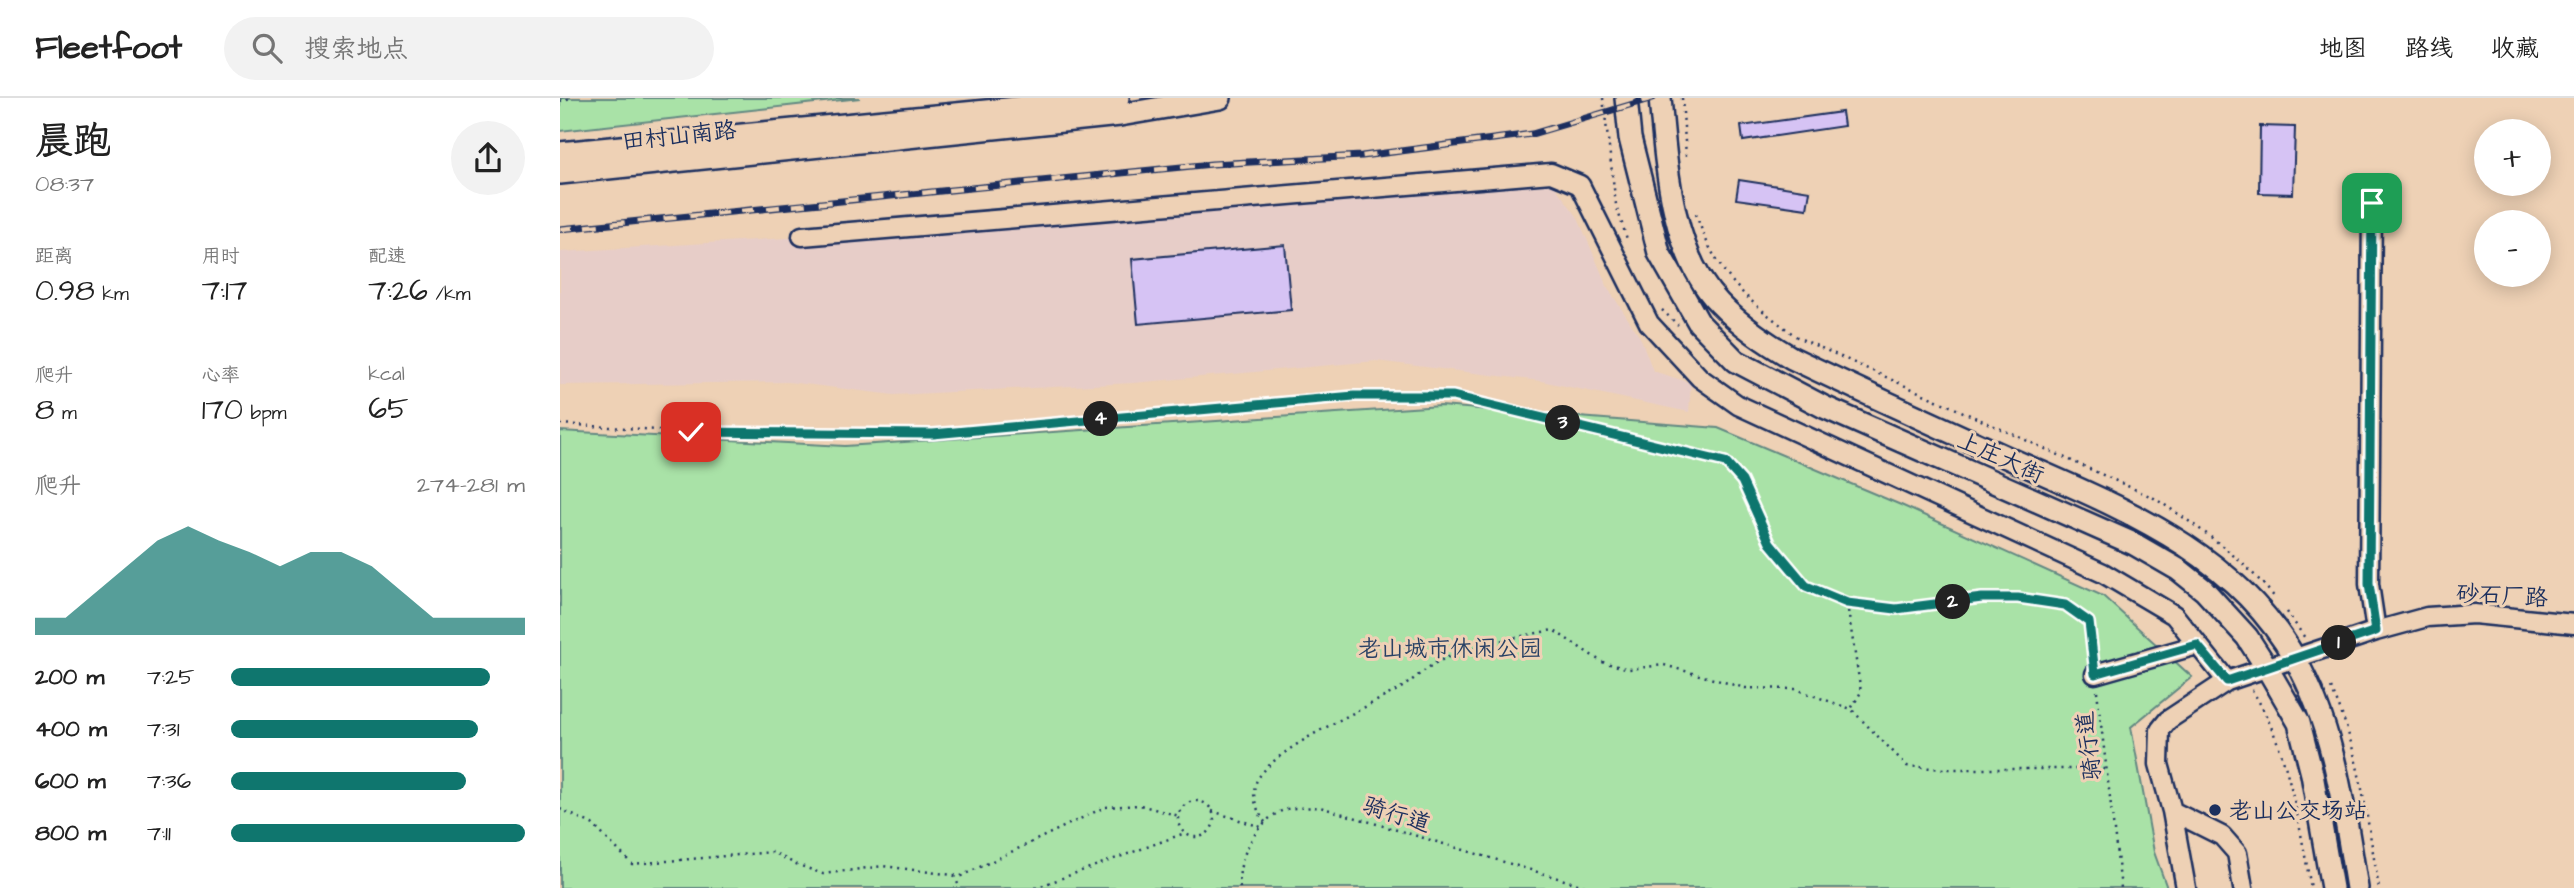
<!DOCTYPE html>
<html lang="zh">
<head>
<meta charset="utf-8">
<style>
	:root { --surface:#fff; --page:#f2f2f2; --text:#222; --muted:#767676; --line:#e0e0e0; --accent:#0f766e }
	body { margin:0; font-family:"Architects Daughter","LXGW WenKai TC",sans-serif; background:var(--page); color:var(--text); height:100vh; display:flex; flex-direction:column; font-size:26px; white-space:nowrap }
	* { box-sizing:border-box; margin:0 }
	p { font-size:23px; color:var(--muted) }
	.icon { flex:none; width:38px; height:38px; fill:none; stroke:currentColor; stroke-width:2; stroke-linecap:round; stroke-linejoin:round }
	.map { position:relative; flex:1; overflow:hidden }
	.panel { display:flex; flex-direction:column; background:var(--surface); width:560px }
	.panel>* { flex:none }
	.controls { position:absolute; left:1914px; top:21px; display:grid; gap:14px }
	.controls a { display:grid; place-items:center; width:77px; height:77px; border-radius:50%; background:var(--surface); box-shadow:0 4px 18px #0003; font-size:35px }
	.pin { position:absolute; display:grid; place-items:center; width:60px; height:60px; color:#fff; margin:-30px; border-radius:14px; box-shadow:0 4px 10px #0006 }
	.km { position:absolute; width:35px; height:35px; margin:-18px; border-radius:50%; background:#222; color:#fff; font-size:19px; line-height:35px; text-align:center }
	.round { display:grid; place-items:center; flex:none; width:74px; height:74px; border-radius:37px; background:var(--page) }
	.overview { display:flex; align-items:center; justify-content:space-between; height:119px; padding:0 35px }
	h1 { font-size:38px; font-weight:600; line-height:52px }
	.metrics { display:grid; grid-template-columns:repeat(3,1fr); gap:10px; height:119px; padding:7px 35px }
	.metrics div { display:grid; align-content:center }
	.metrics b { font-size:30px; font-weight:600 }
	.metrics small { font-size:19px; font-weight:400 }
	.metrics p { font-size:19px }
	.chart { height:196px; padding:14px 35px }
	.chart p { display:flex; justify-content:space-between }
	.chart svg { width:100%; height:126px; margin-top:7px; fill:var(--accent); opacity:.7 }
	ul { padding:0 35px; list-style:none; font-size:23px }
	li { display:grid; grid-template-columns:112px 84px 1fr; align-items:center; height:52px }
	li i { height:18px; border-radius:9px; background:var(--accent) }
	header { display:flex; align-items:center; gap:42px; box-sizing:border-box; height:98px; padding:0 35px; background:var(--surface); border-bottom:2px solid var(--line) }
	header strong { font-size:33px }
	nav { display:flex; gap:38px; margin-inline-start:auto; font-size:24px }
	.search { width:490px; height:63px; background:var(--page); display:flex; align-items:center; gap:18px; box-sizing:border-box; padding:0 24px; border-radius:38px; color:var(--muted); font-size:26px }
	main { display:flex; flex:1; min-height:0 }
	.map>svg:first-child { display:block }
</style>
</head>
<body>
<header>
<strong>Fleetfoot</strong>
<div class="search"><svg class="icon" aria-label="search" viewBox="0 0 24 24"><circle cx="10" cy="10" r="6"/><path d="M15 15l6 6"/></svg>搜索地点</div>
<nav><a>地图</a><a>路线</a><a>收藏</a></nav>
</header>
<main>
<section class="panel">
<div class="overview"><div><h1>晨跑</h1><p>08:37</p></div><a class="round"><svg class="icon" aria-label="share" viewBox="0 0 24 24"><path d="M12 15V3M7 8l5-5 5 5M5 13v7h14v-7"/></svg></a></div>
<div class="metrics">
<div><p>距离</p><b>0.98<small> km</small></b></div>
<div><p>用时</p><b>7:17</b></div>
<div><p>配速</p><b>7:26<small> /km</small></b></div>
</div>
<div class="metrics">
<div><p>爬升</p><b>8<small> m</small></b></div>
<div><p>心率</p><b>170<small> bpm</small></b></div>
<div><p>kcal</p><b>65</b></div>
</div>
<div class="chart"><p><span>爬升</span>274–281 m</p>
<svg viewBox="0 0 160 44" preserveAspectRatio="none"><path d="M0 44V38L10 38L20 29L30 20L40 11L50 6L60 11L70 15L80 20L90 15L100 15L110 20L120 29L130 38L140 38L150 38L160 38V44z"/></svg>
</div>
<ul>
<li><b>200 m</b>7:25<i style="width:88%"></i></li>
<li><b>400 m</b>7:31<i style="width:84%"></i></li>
<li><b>600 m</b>7:36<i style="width:80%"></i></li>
<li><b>800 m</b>7:11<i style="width:100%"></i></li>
</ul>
</section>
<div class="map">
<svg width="2014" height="790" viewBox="0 0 2014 790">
	<rect width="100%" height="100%" fill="#eed1b5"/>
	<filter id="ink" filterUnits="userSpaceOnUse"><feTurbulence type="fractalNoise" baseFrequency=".0143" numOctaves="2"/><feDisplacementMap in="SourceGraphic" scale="14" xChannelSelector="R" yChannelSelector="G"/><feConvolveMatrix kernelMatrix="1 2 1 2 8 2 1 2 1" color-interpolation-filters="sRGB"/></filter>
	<g filter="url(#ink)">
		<!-- built -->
		<path fill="#e7cdc8" d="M993 86 1017 118 1048 190 1081 241 1093 273 1131 285 1129 314 981 283 816 263 573 285 334 297 228 284 0 287V154L518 122 875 90Z"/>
		<!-- green -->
		<path fill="#a9e2a7" stroke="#628882" stroke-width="2" d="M0 0H300L0 33Z
			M881 308 1158 330 1341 407 1543 498 1632 579 1571 629 1594 754 1607 790H0V333L285 348Z"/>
		<!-- building -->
		<path fill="#d6c3f4" stroke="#1b2f5e" stroke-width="2" d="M1282 14 1284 28 1183 43 1181 28Z
			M1700 28 1735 29 1733 96 1699 95Z
			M1179 82 1250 93 1247 111 1176 101Z
			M725 147 731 212 578 226 572 161Z"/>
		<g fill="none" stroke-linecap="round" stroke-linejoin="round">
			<defs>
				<path id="minor" d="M1812 105 1809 486 1816 533
					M242 138 991 75 1020 87 1089 225 1140 280 1178 307 1543 475 1614 517 1667 583
					M1535 576 1637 547
					M1612 713 1662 738 1677 755 1683 790
					M1626 790 1612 713 1599 666 1600 632 1608 622 1667 583 1816 533 1867 519 1914 516 2014 526"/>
				<path id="major" d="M1066 0 1070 40 1099 155 1139 225 1176 263 1264 309 1574 446 1619 472 1644 492 1687 539 1707 570 1739 625 1752 676 1772 790
					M1100 0C1106 65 1111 156 1159 205 1181 228 1205 244 1232 260 1303 294 1373 326 1444 358 1555 408 1672 449 1735 561 1775 631 1784 711 1797 790
					M0 55 558 0
					M0 75 560 17 660 0"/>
			</defs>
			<!-- minor casing -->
			<use href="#minor" stroke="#1b2f5e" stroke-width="23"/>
			<!-- major casing -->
			<use href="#major" stroke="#1b2f5e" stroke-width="26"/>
			<!-- path -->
			<path stroke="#1b2f5e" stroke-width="2.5" stroke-dasharray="2 5" stroke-linecap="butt" d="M1043 0 1056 107 1067 141
				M1122 0 1126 58
				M0 3 11 0
				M1136 116C1157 179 1186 201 1237 239L1594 400C1639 429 1682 459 1716 501
				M1102 212 1118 227
				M0 326 131 334 373 336 794 298H893L1165 364 1182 383 1210 445 1246 487 1287 505 1336 511 1422 500H1458L1505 507 1529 524 1533 558
				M1287 506 1301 594 1291 611
				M1727 514 1745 540
				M1771 590C1800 652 1807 723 1819 790
				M1692 592C1729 651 1738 722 1751 790
				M1537 593 1561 790
				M618 721a18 18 0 1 1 36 0a18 18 0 1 1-36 0Z
				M0 711 32 726 72 766 213 754 233 765 263 776 323 768 401 778 545 709 580 707 619 718
				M652 713 701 729
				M705 724C696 712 689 693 699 679 722 645 806 611 844 588 857 579 869 567 884 561 918 546 956 539 993 532L1042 564 1069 571 1104 567 1185 590 1235 591 1291 611 1347 668 1384 671H1546
				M394 778 400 790
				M475 790 625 735
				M680 790C675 762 698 719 727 711 738 709 750 710 760 709L1031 790"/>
			<!-- minor -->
			<use href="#minor" stroke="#eed1b5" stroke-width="18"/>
			<!-- major -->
			<use href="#major" stroke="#eed1b5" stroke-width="21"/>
			<defs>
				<path id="rail" d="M0 131 652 66 802 58 972 36 1093 0"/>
			</defs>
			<!-- rail casing -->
			<use href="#rail" stroke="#1b2f5e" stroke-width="7"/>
			<!-- rail -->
			<use href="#rail" stroke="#eed1b5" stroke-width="4.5" stroke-dasharray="13" stroke-linecap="butt"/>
		</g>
	</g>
	<g fill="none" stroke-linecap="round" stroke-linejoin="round" filter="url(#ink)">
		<defs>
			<path id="route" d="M131 334 373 336 794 298H893L1165 364 1182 383 1210 445 1246 488 1287 505 1336 511 1422 500H1458L1505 507 1529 524 1535 576 1637 547 1667 583 1816 533 1809 486 1812 105"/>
		</defs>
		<!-- route casing -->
		<use href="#route" stroke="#fff" stroke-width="14"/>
		<!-- route -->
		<use href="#route" stroke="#0f766e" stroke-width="9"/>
	</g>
	<!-- markers -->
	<circle fill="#1b2f5e" stroke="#eed1b5" stroke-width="2.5" cx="1655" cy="712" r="7"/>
	<g text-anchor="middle" stroke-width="6" stroke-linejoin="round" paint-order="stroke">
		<!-- street labels -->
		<g font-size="23" fill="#1b2f5e" stroke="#eed1b5">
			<text transform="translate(119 37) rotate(-6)" y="8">田村山南路</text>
			<text transform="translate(1441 359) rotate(24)" y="8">上庄大街</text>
			<text transform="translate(1942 497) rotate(3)" y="8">砂石厂路</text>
			<text transform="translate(1528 648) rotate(-97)" y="8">骑行道</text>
			<text transform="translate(837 716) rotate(17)" y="8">骑行道</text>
		</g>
		<!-- park labels -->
		<g font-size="23" fill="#294165" stroke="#eed1b5">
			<text x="890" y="558">老山城市休闲公园</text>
		</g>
		<!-- poi labels -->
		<g font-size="23" fill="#1b2f5e" stroke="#eed1b5" text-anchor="start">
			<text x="1669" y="720">老山公交场站</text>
		</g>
	</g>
</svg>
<div class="controls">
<a>+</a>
<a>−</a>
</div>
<div class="pin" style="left:1812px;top:105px;background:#1e9e55"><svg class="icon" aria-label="arrive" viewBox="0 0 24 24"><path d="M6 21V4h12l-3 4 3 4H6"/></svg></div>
<div class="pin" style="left:131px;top:334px;background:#d93025"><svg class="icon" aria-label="check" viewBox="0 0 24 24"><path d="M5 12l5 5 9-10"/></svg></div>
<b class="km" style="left:1779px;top:545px">1</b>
<b class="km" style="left:1393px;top:504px">2</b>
<b class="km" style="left:1003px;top:325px">3</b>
<b class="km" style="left:541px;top:321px">4</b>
</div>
</main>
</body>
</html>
